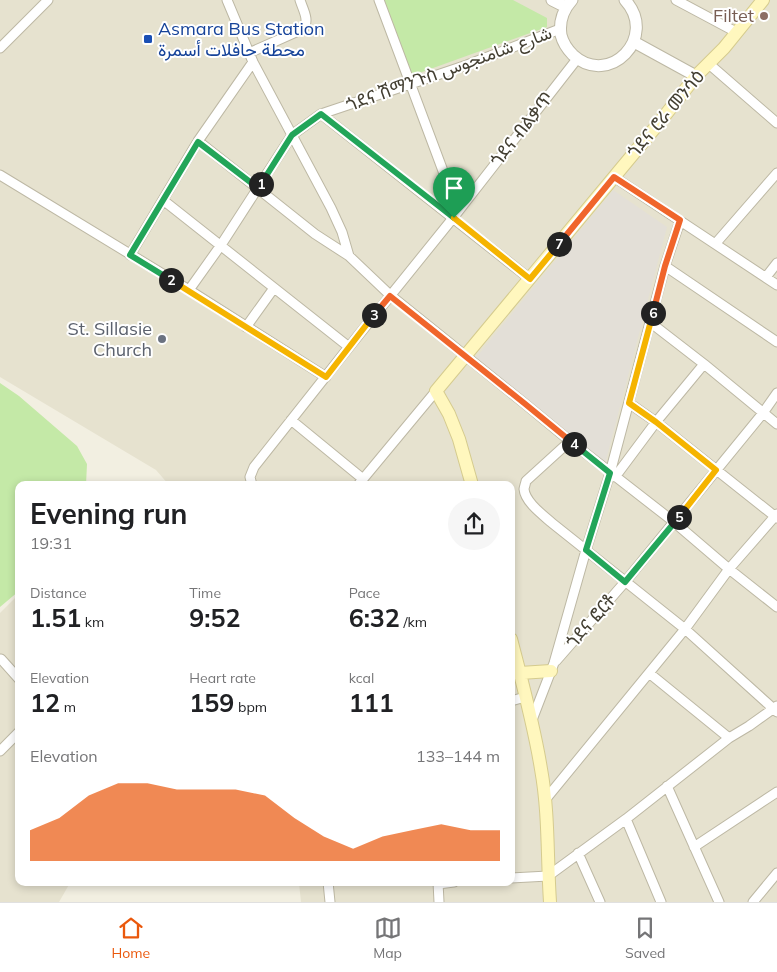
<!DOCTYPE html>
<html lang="en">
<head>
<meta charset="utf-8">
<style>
	:root { --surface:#fff; --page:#f6f6f6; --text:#202124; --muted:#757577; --line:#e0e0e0; --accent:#ea580c }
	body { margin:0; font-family:Mulish,Vazirmatn,"Noto Sans Ethiopic",sans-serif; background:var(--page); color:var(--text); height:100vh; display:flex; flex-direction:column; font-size:19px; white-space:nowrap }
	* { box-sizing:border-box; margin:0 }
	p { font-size:16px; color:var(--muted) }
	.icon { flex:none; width:28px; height:28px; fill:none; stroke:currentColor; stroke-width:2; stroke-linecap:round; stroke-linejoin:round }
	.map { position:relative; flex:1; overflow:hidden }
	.sheet { position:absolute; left:15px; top:481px; width:500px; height:405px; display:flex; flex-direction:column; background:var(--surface); border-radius:10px; box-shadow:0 2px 8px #0003 }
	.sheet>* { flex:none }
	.pin { position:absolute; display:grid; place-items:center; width:42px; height:42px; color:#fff; margin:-51px -21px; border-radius:50% 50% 50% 0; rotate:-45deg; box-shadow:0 0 5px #0007 }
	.pin .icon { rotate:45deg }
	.km { position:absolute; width:25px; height:25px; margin:-12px; border-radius:50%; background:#222; color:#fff; font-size:14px; line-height:25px; text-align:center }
	.round { display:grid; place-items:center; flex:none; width:52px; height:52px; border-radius:26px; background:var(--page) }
	.summary { display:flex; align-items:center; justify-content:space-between; height:85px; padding:0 15px }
	h1 { font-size:28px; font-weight:700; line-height:38px }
	.stats { display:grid; grid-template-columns:repeat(3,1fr); gap:8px; height:85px; padding:5px 15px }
	.stats div { display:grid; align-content:center }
	.stats b { font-size:25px; font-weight:700 }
	.stats small { font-size:14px; font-weight:400 }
	.stats p { font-size:14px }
	.chart { height:140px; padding:10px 15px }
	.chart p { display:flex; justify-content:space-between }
	.chart svg { width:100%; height:90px; margin-top:5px; fill:var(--accent); opacity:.7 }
	.dock { display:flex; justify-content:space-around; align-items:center; height:70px; border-top:1px solid var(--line); background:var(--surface); font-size:14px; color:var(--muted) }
	.dock a { display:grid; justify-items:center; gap:2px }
	.dock .current { color:var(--accent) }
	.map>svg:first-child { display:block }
</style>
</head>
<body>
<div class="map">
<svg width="777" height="902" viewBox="0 0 777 902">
	<rect width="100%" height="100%" fill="#f2efe1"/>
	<!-- residential -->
	<path fill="#e6e2cf" d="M0 0H777V902H301L299 883 511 882V485H169L156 470 0 377Z
		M19 594V882L70 883 59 902H0V613Z"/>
	<!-- industrial -->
	<path fill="#e3dfd7" d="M613 190 667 227 605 464 474 360Z"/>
	<!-- green -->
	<path fill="#c4e9a7" d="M384 0H513L547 18V27L411 76Z
		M0 383 19 396 77 446 87 464 86 485H19V591L0 607Z"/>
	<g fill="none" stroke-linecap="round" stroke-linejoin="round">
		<defs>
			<path id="minor" d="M227 0 253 62 331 208 342 232 349 256
				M379 0 458 211
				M676 0 736 32
				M0 48 48 0
				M249 53 303 29C310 20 303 10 300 0
				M709 64 777 123
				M321 114 530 279
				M198 141 315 234 349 256 390 295 524 403 570 441 674 522 729 569 777 607
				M0 175 189 290 326 377
				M614 177 777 285
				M163 200 349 347
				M716 243 777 173
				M130 255 198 141 253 62
				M665 266 777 342
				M766 277 777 263
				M189 290 221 245 292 135 321 114 467 65 560 29
				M651 323 704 364 777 424
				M246 327 274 288
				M629 403 656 422 777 518
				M291 420 363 479
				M570 441 526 481C526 482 524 488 524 489 525 502 543 515 552 523L685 629 777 712
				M615 477 656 422 704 364
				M252 485 250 477 254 467 349 347 453 218 577 59
				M358 485 436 391
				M1 659 19 679
				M556 661 625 582 674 522 763 413 777 393
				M649 673 729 738
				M511 701 525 697
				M532 720 554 663 586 550 610 473 665 266 680 221
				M0 751 19 732
				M667 786 719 902
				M545 800 685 629 729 569 777 514
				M626 819 661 902
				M694 847 777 792
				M578 853 600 902
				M511 878 548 876 626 819 729 738 749 726 777 706
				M328 882 330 902
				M438 882 439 902
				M438 884 454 882
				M753 902 777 873"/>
			<path id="tertiary" d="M552 0 566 7
				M572 0C563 10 559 22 561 35 563 43 567 49 573 55 609 88 659 37 625 0
				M634 42 696 76"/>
			<path id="secondary" d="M472 485 459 439 449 414 436 391 659 123 696 76 724 48 763 0
				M511 639C522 682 534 725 541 769 549 813 547 858 550 902
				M520 673 551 671"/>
		</defs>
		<!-- minor casing -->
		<use href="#minor" stroke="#bdb8a4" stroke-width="11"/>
		<!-- tertiary casing -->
		<use href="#tertiary" stroke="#bdb8a4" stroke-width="13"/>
		<!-- secondary casing -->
		<use href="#secondary" stroke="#d5cb8e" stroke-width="14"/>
		<!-- minor -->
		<use href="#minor" stroke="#fff" stroke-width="9"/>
		<!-- tertiary -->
		<use href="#tertiary" stroke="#fff" stroke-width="11"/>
		<!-- secondary -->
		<use href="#secondary" stroke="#fff7be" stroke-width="12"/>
	</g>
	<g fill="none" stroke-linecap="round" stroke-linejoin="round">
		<defs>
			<path id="split-1" d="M261 184 292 135 321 114 454 218"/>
			<path id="split-2" d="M171 280 130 255 198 142 258 188 261 184"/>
			<path id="split-3" d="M171 280 326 377 374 315"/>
			<path id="split-4" d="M374 315 390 296 524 403 574 444"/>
			<path id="split-5" d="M574 444 610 473 586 550 625 582 679 517"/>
			<path id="split-6" d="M653 313 629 403 656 422 716 470 679 517"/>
			<path id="split-7" d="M559 244 614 177 680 220 665 266 653 313"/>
			<path id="split-8" d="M454 218 530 279 559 244"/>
		</defs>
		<!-- split-1 casing -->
		<use href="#split-1" stroke="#fff" stroke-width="10"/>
		<!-- split-2 casing -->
		<use href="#split-2" stroke="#fff" stroke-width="10"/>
		<!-- split-3 casing -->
		<use href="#split-3" stroke="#fff" stroke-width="10"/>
		<!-- split-4 casing -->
		<use href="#split-4" stroke="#fff" stroke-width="10"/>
		<!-- split-5 casing -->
		<use href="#split-5" stroke="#fff" stroke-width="10"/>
		<!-- split-6 casing -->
		<use href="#split-6" stroke="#fff" stroke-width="10"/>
		<!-- split-7 casing -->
		<use href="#split-7" stroke="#fff" stroke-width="10"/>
		<!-- split-8 casing -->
		<use href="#split-8" stroke="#fff" stroke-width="10"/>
		<!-- split-1 -->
		<use href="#split-1" stroke="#22a559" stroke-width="6"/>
		<!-- split-2 -->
		<use href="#split-2" stroke="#22a559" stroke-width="6"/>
		<!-- split-3 -->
		<use href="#split-3" stroke="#f5b400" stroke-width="6"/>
		<!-- split-4 -->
		<use href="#split-4" stroke="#f0652b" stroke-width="6"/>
		<!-- split-5 -->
		<use href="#split-5" stroke="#22a559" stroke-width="6"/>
		<!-- split-6 -->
		<use href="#split-6" stroke="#f5b400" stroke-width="6"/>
		<!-- split-7 -->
		<use href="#split-7" stroke="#f0652b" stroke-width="6"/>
		<!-- split-8 -->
		<use href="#split-8" stroke="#f5b400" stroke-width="6"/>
	</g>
	<!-- markers -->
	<circle fill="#8d6e63" stroke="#fff" stroke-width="2" cx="764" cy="16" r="5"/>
	<rect fill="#1a4fb4" stroke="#fff" stroke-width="2" x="143" y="34" width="10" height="10" rx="2.5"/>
	<circle fill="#6b7280" stroke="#fff" stroke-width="2" cx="162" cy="339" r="5"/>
	<g text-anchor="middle" stroke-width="4" stroke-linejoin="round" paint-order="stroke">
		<!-- education labels -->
		<g font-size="18" fill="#785e54" stroke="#fff" text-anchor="end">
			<text x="754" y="22">Filtet</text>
		</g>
		<!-- transit labels -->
		<g font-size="18" fill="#164399" stroke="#fff" text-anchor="start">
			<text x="158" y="35">Asmara Bus Station<tspan x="158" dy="21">محطة حافلات أسمرة</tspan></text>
		</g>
		<!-- street labels -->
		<g font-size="18" fill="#433f32" stroke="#fff">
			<text transform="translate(449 69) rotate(-20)" y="6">ጎደና ሽማንጉስ شارع شامنجوس</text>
			<text transform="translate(666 114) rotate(-50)" y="6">ጎደና ሮራ መንሳዕ</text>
			<text transform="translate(522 129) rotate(-52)" y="6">ጎደና ብልቃጥ</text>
			<text transform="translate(591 621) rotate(-49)" y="6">ጎደና ፎርቶ</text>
		</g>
		<!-- worship labels -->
		<g font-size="18" fill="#5b616d" stroke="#fff" text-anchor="end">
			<text x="152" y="335">St. Sillasie<tspan x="152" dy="21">Church</tspan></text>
		</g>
	</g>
</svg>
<div class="pin" style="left:454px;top:218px;background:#1e9e55"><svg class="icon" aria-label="arrive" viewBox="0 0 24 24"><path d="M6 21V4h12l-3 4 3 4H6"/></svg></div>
<b class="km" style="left:261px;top:184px">1</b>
<b class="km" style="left:171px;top:280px">2</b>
<b class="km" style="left:374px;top:315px">3</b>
<b class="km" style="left:574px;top:444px">4</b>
<b class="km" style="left:679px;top:517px">5</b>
<b class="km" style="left:653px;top:313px">6</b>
<b class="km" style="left:559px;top:244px">7</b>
<section class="sheet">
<div class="summary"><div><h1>Evening run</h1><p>19:31</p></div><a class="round"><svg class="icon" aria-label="share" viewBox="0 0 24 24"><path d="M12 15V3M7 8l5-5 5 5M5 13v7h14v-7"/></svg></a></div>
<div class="stats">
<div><p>Distance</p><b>1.51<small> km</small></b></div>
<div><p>Time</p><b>9:52</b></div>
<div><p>Pace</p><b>6:32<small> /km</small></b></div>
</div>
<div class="stats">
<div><p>Elevation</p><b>12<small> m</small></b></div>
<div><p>Heart rate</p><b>159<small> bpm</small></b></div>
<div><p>kcal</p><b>111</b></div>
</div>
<div class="chart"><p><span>Elevation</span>133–144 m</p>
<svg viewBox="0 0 160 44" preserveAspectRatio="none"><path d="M0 44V29L10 23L20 12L30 6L40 6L50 9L60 9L70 9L80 12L90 23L100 32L110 38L120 32L130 29L140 26L150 29L160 29V44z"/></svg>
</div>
</section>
</div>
<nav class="dock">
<a class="current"><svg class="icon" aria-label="home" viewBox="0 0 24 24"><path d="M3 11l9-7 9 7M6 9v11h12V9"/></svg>Home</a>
<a><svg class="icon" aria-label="map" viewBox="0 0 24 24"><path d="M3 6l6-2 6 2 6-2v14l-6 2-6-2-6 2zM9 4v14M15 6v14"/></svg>Map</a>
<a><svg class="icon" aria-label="saved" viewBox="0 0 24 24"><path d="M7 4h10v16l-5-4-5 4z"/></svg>Saved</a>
</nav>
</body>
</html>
